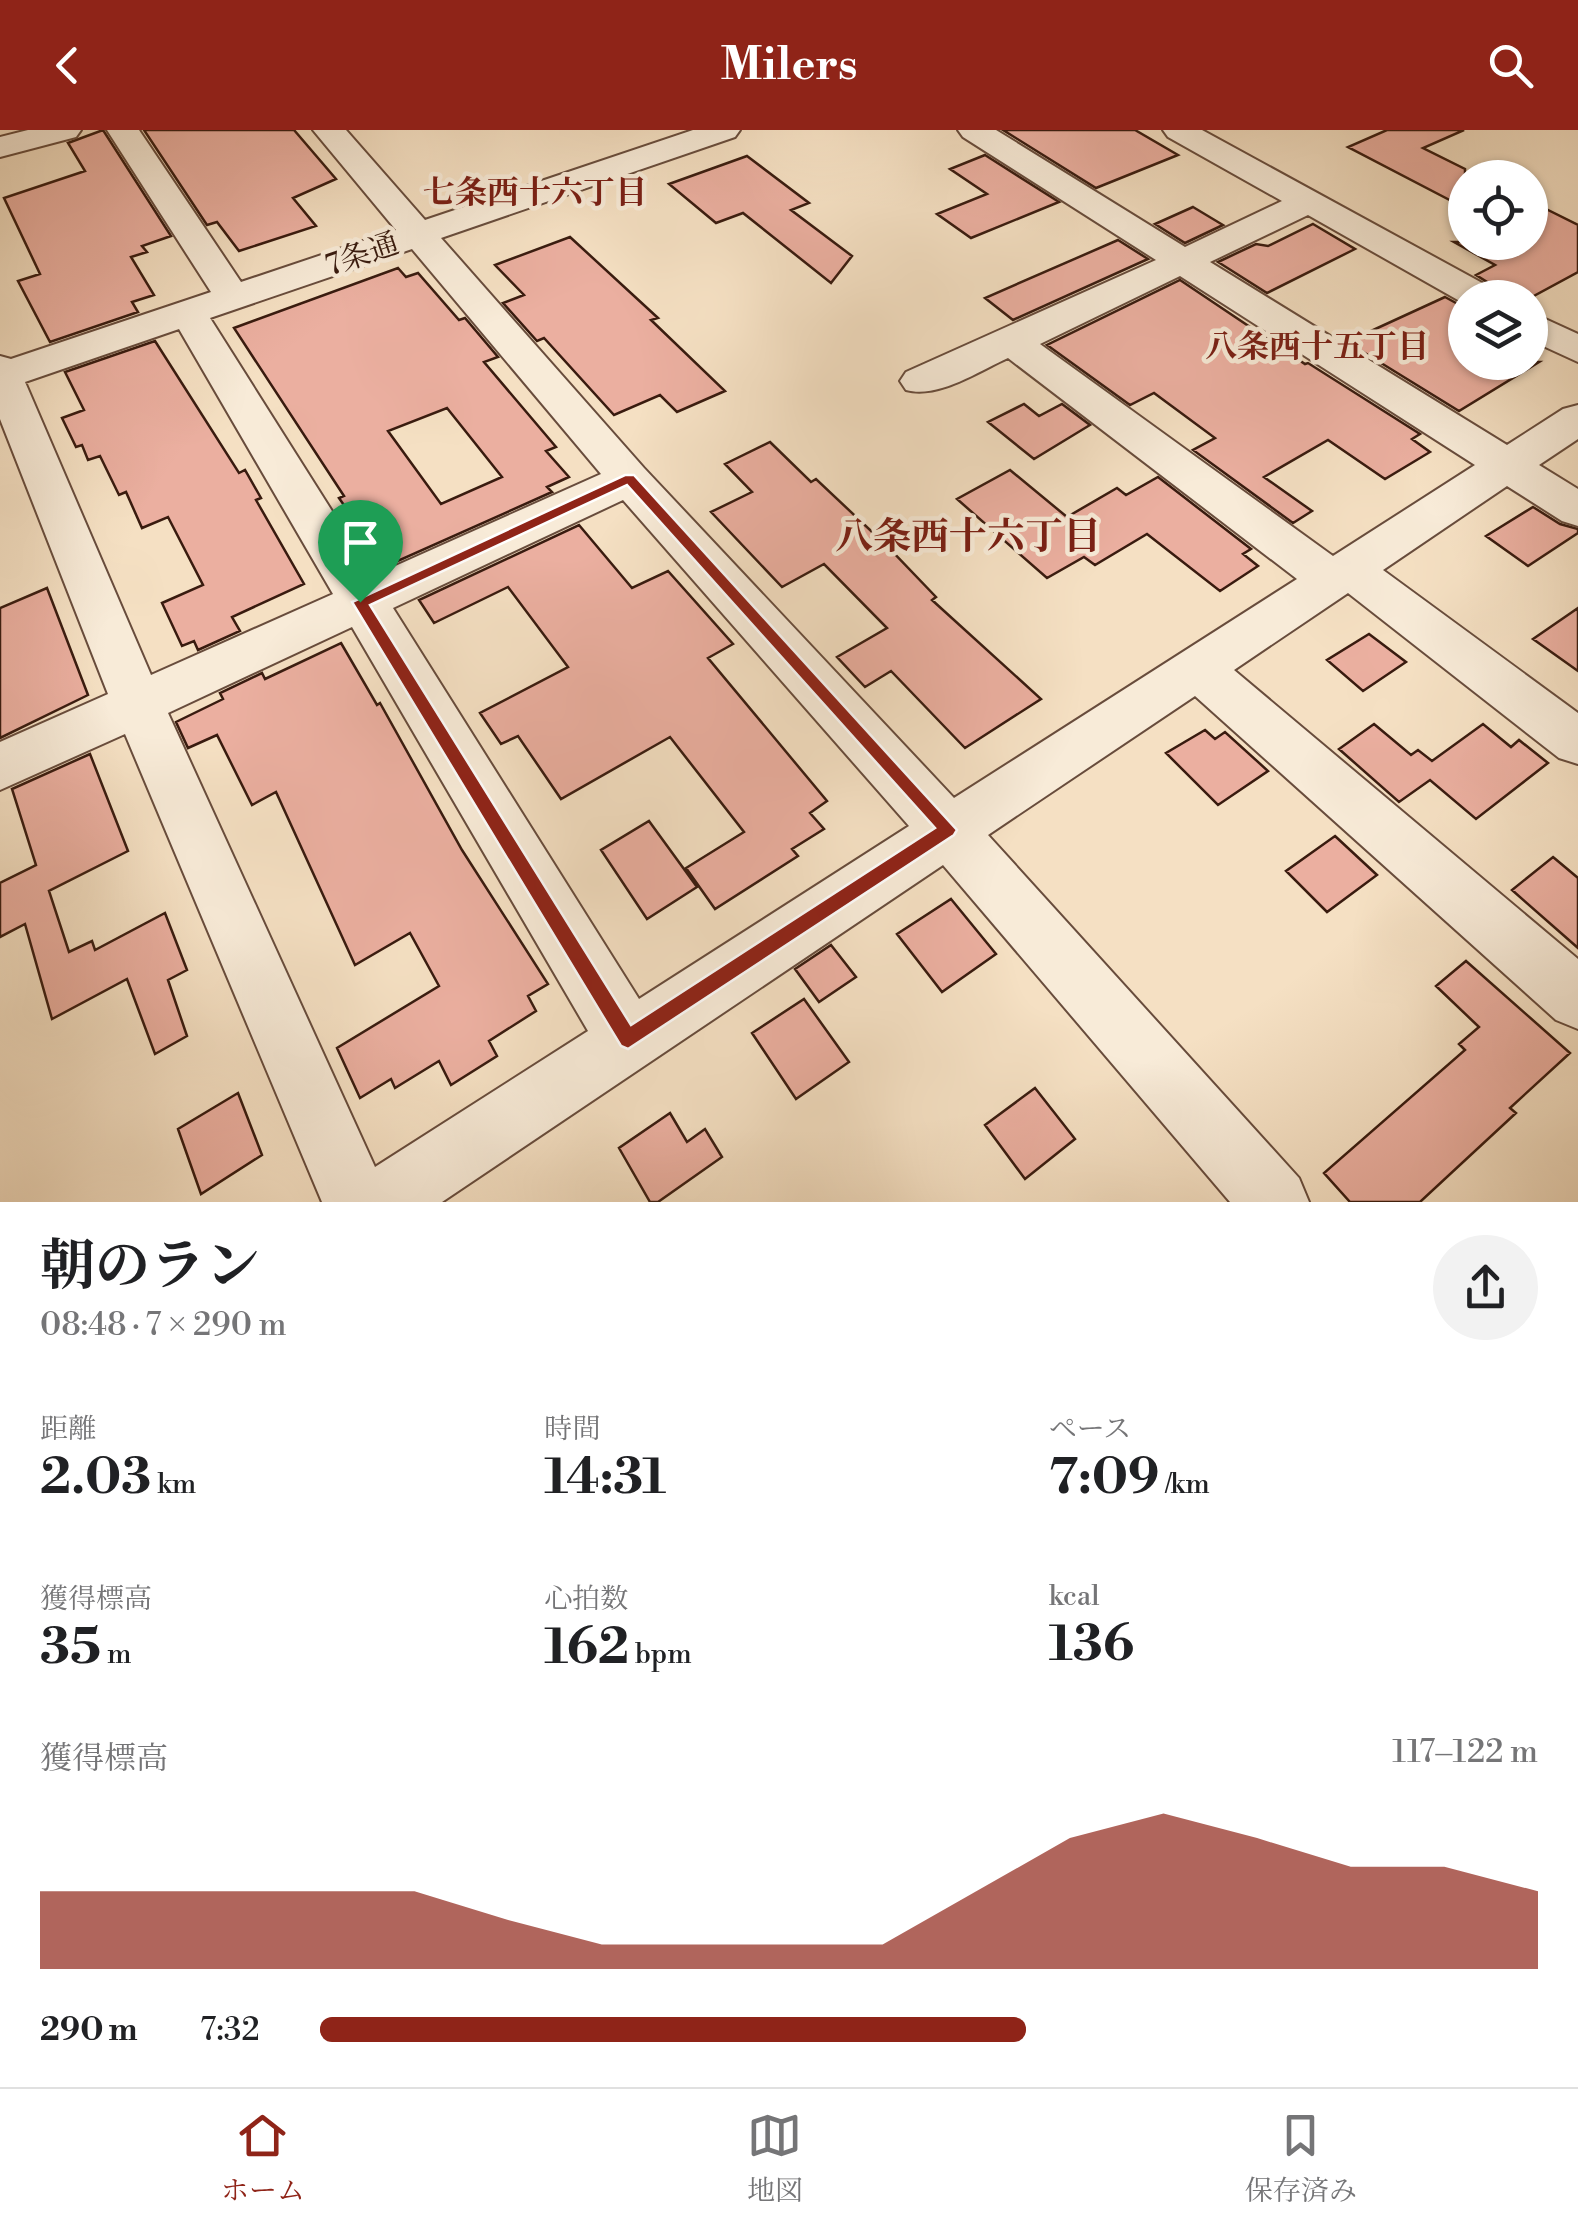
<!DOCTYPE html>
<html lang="ja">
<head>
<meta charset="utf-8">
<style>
	:root { --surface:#fff; --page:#f2f2f2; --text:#202124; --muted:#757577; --line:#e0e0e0; --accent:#8f2418 }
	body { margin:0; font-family:"Libre Bodoni","Noto Serif JP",serif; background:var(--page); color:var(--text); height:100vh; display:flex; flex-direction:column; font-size:38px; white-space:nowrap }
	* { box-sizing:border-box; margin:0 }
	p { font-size:32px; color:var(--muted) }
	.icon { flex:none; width:55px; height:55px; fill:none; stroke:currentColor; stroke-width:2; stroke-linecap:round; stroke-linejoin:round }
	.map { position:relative; height:1072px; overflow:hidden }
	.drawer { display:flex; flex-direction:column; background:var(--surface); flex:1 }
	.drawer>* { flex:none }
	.fabs { position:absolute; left:1448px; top:30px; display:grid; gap:20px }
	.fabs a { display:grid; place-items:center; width:100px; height:100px; border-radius:50%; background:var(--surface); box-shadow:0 2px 8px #0004; font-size:50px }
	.pin { position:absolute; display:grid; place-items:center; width:85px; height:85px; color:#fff; margin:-102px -42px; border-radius:50% 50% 50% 0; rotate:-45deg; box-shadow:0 0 10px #0007 }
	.pin .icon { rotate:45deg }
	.round { display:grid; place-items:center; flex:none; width:105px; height:105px; border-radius:52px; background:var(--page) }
	.summary { display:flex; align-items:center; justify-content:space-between; height:170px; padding:0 40px }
	h1 { font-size:55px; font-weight:700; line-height:75px }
	.stats { display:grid; grid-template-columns:repeat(3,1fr); gap:15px; height:170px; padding:10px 40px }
	.stats div { display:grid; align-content:center }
	.stats b { font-size:50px; font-weight:700 }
	.stats small { font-size:28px; font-weight:400 }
	.stats p { font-size:28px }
	.chart { height:280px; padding:20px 40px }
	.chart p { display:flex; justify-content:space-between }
	.chart svg { width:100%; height:180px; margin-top:10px; fill:var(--accent); opacity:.7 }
	ul { padding:0 40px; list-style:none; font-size:32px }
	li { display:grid; grid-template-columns:160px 120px 1fr; align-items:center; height:75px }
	li i { height:25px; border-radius:12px; background:var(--accent) }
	header { display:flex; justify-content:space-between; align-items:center; height:130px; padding:0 40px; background:var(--accent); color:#fff; font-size:45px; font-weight:700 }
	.tabs { display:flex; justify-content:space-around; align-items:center; height:140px; border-top:2px solid var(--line); background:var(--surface); font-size:28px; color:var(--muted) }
	.tabs a { display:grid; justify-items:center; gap:5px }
	.tabs .active { color:var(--accent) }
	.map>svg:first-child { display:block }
</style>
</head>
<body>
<header><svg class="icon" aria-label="back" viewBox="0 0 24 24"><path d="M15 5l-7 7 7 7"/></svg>Milers<svg class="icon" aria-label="search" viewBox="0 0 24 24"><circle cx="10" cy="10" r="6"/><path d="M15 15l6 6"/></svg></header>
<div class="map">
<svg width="1578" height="1072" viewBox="0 0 1578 1072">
	<rect width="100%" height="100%" fill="#f5e0c3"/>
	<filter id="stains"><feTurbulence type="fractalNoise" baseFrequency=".002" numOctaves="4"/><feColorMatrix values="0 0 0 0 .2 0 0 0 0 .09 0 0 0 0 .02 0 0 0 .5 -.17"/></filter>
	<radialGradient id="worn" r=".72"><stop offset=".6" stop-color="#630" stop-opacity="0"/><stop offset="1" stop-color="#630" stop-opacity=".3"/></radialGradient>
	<!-- building -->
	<path fill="#ebafa0" stroke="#391b0f" stroke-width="2.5" fill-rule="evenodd" d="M103 0 171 106 142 116 147 122 131 127 154 165 132 172 138 182 50 212 18 151 40 144 4 68 85 41 68 13Z
		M144 0H294L336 49 293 68 316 96 239 121 217 92 207 95Z
		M1003 0H1135L1178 25 1096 58Z
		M1387 0H1464L1423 18 1465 39V78L1348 17Z
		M985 25 1059 72 971 108 937 84 987 64 950 39Z
		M747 26 809 73 791 80 852 126 831 153 743 83 716 93 669 54Z
		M1530 71 1578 95V142L1530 168H1513L1476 145 1495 135 1454 112H1530Z
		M1193 77 1223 95 1185 113 1155 94Z
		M1313 94 1355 119 1267 163 1218 132 1256 114 1268 116Z
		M570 107 658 188 651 190 725 261 677 282 660 265 614 285 544 208 537 211 503 173 524 165 495 135Z
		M1118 110 1148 129 1013 190 985 168Z
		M398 138 406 147 418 143 459 190 465 188 498 227 484 232 556 317 546 321 569 347 547 357 552 362 391 434H370L358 416 369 411 339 368 344 366 234 198ZM447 278 502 347 441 374 388 301Z
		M1180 150 1305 234 1308 233 1420 304 1412 309 1430 322 1385 349 1328 310 1264 347 1312 381 1293 393 1193 320 1215 308 1154 263 1130 275 1047 215Z
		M1445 167 1465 178V232H1539L1459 281 1347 212Z
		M155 211 239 343 245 340 261 368 256 370 304 454 232 487 240 501 198 520 194 511 182 516 162 473 203 455 168 387 142 398 126 362 119 365 100 326 88 330 82 315 76 317 62 288 84 280 65 242Z
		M1024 274 1039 286 1062 274 1090 295 1034 329 988 292Z
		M770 312 811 352 816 349 887 416 936 467 932 470 1041 569 965 618 891 541 865 557 837 527 887 498 824 434 782 457 711 382 752 362 725 334Z
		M1010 340 1067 387 1117 358 1126 365 1158 347 1251 419 1243 424 1258 436 1220 461 1147 404 1095 435 1084 427 1047 448 957 369Z
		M1533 377 1560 394 1578 399V403L1528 436 1486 406Z
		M579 395 632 458 668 441 733 514 708 528 827 671 810 683 824 699 792 719 798 726 715 779 686 738 744 702 670 607 561 669 518 606 501 614 480 583 568 537 508 457 434 493 419 470Z
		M47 458 88 565 0 608V478Z
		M1578 478V541L1533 509Z
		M1369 504 1406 532 1363 561 1327 530Z
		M341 513 377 575 380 573 462 720 548 854 528 866 536 881 489 911 497 926 451 955 439 931 395 958 391 949 360 968 337 918 439 856 410 803 355 835 276 662 252 675 217 605 188 618 176 592 223 569 220 563 262 543 265 549Z
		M1374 594 1411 625 1418 620 1432 631 1483 594 1511 617 1519 610 1548 633 1476 689 1430 650 1399 672 1339 619Z
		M1205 600 1215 609 1225 602 1268 641 1218 675 1166 623Z
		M90 624 128 721 49 761 69 822 92 811 95 820 165 783 187 840 168 850 187 906 155 924 127 849 52 889 25 794 0 807V753L36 735 12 659Z
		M649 691 697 757 647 789 601 720Z
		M1335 706 1377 745 1327 782 1286 741Z
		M1553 727 1578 748V818L1512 760Z
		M951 769 996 824 942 862 897 804Z
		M831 815 856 847 819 872 795 839Z
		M1466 831 1570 923 1510 978 1516 983 1420 1072H1350L1324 1043 1465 920 1459 914 1479 897 1436 856Z
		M804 869 849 932 796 969 752 903Z
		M1035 958 1075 1009 1025 1049 985 995Z
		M238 963 262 1025 201 1064 178 999Z
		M670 983 687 1012 705 999 722 1027 658 1072H650L619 1018Z"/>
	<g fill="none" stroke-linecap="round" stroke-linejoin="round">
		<defs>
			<path id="minor" d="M28 0H81L76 7 0 27V7Z
				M107 0H139L241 152 396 100 313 0H346L425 90 693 0H740L735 7 441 108 644 338 954 668 1297 449 1008 228C979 241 938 269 906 260L900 251 906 242 1156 130 963 7 958 0H996L1185 117 1282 71 1168 7 1163 0H1202L1495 160 1500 168H1465V174L1308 85 1210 132 1507 315 1563 279 1578 275V309L1539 335 1578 359V396L1562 391 1507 356 1383 440 1578 583V634L1559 628 1348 463 1234 540 1578 829V899L1556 890 1195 566 988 705 1299 1048 1309 1072H1230L943 735 442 1072H322L125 604 0 660V612L108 564 0 289V226L11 229 211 162ZM412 119 601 344 373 446 210 188ZM1180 146 1475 335 1333 426 1040 214ZM179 199 333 464 151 545 25 252ZM623 370 909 696 639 869 393 478ZM352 497 588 901 375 1037 168 583Z
				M1530 182 1578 204V232L1530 210Z"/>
		</defs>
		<!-- minor casing -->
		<use href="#minor" stroke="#684c3c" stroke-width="4"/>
		<!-- minor -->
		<use href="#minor" fill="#f8ebd8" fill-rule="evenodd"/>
	</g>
	<!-- route -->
	<path fill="#8f2418" stroke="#fff" stroke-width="2.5" fill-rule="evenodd" d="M625 345H634L957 700 954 705 628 919 621 916 352 472ZM627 355 935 698 631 895 370 475Z"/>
	<g text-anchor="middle" stroke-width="9" stroke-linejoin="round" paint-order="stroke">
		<!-- far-street labels -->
		<g font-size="30" fill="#391b0f" stroke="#f8ebd8">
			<text transform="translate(362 124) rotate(-19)" y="10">7条通</text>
		</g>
		<!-- far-neighbourhood labels -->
		<g font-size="32" font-weight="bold" fill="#7a1f14" stroke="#f8ebd8">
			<text x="535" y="73">七条西十六丁目</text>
			<text x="1317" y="227">八条西十五丁目</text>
		</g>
		<!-- neighbourhood labels -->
		<g font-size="38" font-weight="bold" fill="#7a1f14" stroke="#f8ebd8">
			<text x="968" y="419">八条西十六丁目</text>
		</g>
	</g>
	<rect width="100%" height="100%" filter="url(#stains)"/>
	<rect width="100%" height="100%" fill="url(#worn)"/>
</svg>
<div class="fabs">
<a><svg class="icon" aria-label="locate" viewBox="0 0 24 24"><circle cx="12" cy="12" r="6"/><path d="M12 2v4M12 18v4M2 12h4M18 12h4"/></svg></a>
<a><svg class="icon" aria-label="layers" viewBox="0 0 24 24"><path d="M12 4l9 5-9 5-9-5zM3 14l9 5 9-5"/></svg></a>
</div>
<div class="pin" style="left:360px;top:472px;background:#1e9e55"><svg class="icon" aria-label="arrive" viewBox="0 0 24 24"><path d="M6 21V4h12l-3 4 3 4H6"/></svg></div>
</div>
<section class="drawer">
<div class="summary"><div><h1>朝のラン</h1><p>08:48 · 7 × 290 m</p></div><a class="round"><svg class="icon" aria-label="share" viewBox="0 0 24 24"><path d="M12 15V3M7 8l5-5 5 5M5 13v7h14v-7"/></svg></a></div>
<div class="stats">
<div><p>距離</p><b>2.03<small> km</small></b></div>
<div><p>時間</p><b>14:31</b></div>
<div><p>ペース</p><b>7:09<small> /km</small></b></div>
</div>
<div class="stats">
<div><p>獲得標高</p><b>35<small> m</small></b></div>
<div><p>心拍数</p><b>162<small> bpm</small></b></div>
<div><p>kcal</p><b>136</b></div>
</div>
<div class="chart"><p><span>獲得標高</span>117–122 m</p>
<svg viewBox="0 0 160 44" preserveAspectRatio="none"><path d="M0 44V25L10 25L20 25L30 25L40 25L50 32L60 38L70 38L80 38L90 38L100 25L110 12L120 6L130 12L140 19L150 19L160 25V44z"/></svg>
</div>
<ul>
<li><b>290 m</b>7:32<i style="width:58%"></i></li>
</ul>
</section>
<nav class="tabs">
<a class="active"><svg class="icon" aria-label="home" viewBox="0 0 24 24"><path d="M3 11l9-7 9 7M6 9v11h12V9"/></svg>ホーム</a>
<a><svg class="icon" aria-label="map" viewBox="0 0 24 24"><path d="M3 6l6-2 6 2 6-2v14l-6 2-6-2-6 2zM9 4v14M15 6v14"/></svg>地図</a>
<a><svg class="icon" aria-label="saved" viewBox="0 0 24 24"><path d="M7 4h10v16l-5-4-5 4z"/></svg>保存済み</a>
</nav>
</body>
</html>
